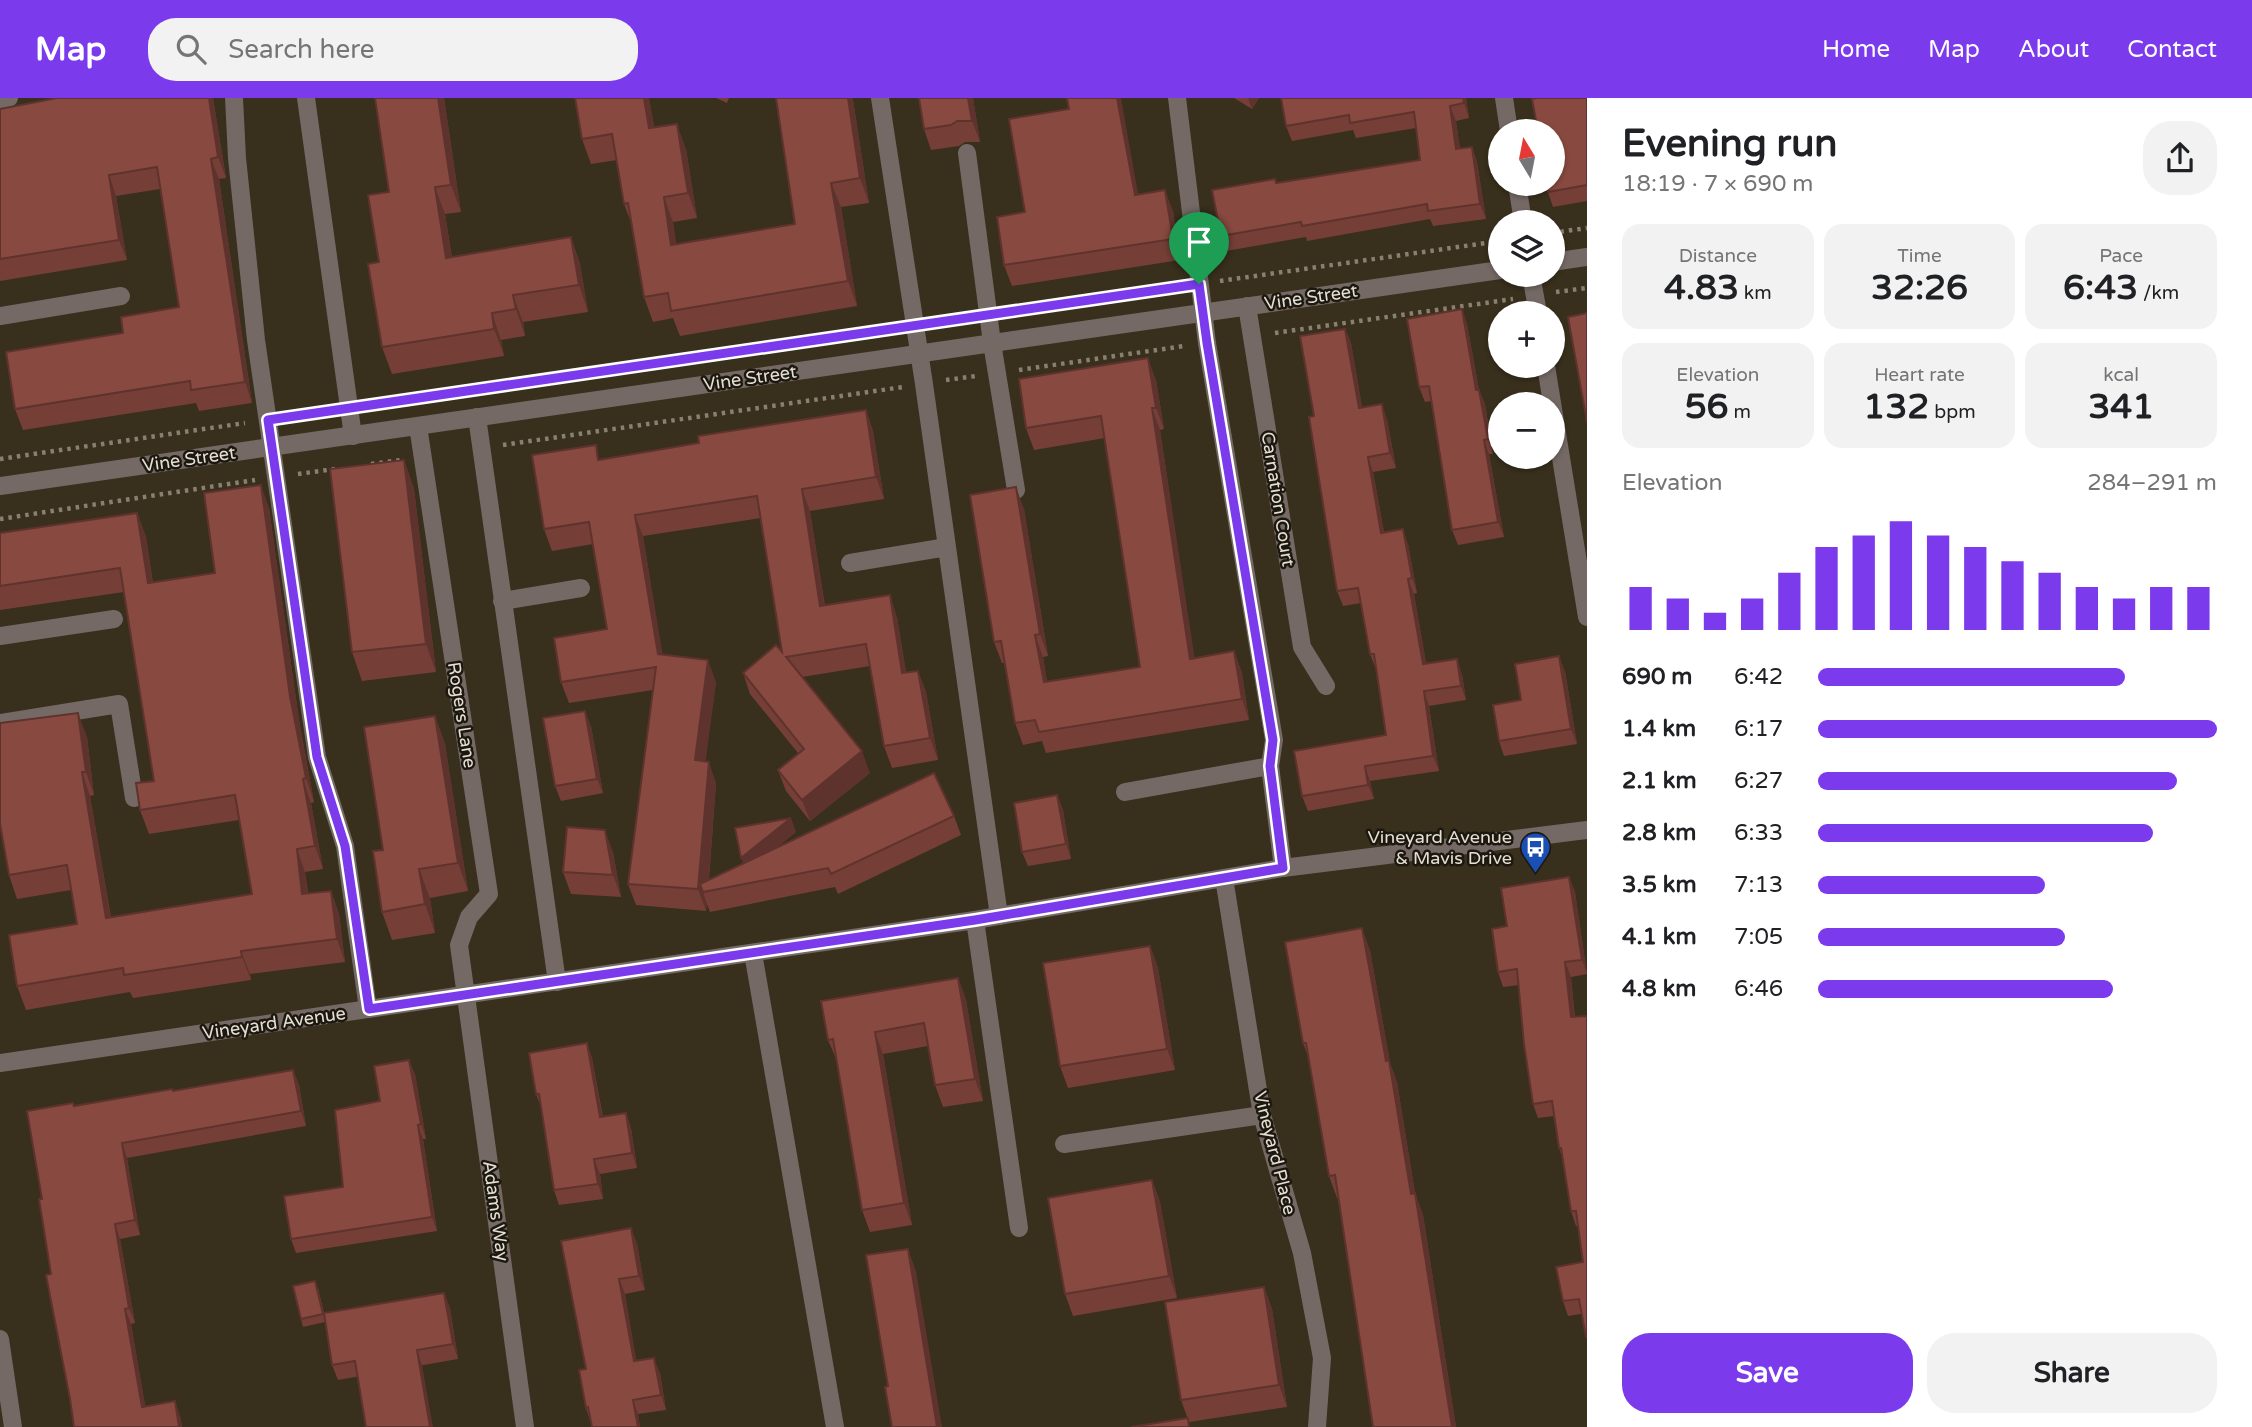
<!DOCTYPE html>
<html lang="en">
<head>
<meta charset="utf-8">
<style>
	:root { --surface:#fff; --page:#f2f2f2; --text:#202124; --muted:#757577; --accent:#7c3aed }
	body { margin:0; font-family:"Varela Round",sans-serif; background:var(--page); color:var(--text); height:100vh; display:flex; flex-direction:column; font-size:26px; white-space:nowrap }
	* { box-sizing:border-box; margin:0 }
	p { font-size:23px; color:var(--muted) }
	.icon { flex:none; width:38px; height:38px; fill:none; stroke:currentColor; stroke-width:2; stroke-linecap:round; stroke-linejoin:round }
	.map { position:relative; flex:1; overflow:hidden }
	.details { display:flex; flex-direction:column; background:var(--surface); width:665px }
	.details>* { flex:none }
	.needle { width:46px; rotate:350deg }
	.tools { position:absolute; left:1488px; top:21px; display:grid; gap:14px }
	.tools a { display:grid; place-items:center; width:77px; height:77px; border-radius:50%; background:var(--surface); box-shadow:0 2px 5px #0004; font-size:35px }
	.pin { position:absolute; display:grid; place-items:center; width:60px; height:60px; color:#fff; margin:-72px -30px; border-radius:50% 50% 50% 0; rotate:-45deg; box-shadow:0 0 7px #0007 }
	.pin .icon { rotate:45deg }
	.round { display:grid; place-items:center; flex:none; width:74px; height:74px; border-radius:28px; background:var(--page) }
	.summary { display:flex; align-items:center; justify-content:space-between; height:119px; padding:0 35px }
	h1 { font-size:38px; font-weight:800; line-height:52px }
	.stats { display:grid; grid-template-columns:repeat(3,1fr); gap:10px; height:119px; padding:7px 35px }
	.stats div { display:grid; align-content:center; border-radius:18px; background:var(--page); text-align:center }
	.stats b { font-size:35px; font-weight:800 }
	.stats small { font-size:19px; font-weight:400 }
	.stats p { font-size:19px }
	.chart { height:196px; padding:14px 35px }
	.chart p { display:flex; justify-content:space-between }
	.chart svg { width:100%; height:126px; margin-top:7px; stroke:var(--accent); stroke-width:6 }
	.action { display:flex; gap:14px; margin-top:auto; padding:14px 35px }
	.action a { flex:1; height:80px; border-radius:28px; background:var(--accent); color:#fff; font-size:28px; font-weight:800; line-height:80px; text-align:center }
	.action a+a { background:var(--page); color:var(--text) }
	ul { padding:0 35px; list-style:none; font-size:23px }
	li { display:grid; grid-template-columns:112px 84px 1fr; align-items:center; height:52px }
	li i { height:18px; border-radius:9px; background:var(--accent) }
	header { display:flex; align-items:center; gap:42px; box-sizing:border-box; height:98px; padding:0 35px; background:var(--accent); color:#fff }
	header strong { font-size:33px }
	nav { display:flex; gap:38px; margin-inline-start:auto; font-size:24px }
	.search { width:490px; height:63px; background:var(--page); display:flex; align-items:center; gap:18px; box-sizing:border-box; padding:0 24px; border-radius:28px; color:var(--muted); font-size:26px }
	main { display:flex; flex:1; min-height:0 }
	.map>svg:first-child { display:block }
</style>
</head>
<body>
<header>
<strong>Map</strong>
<div class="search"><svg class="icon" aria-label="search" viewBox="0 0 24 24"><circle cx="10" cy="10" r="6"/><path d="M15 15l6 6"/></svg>Search here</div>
<nav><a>Home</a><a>Map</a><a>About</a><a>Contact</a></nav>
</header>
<main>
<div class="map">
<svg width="1587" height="1329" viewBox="0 0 1587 1329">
	<rect width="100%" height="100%" fill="#382f1c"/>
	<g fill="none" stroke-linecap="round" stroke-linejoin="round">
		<!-- path -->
		<path stroke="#888171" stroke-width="4.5" stroke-dasharray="3.5 5" stroke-linecap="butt" d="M1552 135 1587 130
			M1220 183 1500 143
			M1556 194 1587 190
			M1009 214 1177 189
			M936 224 965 220
			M1275 235 1513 201
			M1019 272 1184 248
			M946 282 976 278
			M372 307 893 231
			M288 319 328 313
			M503 347 903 289
			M0 361 245 325
			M371 366 401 362
			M298 376 335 371
			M0 421 255 382"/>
		<!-- service -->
		<path stroke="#746965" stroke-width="18" d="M234 0 237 60 256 242 317 659 345 748 368 911
			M306 0 353 338
			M880 0 924 286 999 818
			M1177 0 1207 245 1274 642 1270 668 1283 770
			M0 2 9 0
			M967 55 992 245 1016 392
			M0 218 121 198
			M477 319 557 884
			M850 465 947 449
			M502 503 581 490
			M0 538 114 521
			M0 625 119 606 134 700
			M1125 694 1270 668
			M975 822 1019 1130"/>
		<!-- minor -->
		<path stroke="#746965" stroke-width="18" d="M1504 0 1509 33
			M1517 86 1523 124
			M1552 164 1587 159
			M1531 177 1538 215
			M1247 208 1302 549 1326 588
			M1546 268 1587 519
			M418 328 489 796 469 819 459 847 525 1329
			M0 388 1500 172
			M1224 780 1262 1017 1302 1155 1322 1260 1317 1329
			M753 855 835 1329
			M1064 1046 1262 1017
			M0 1241 13 1329"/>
		<!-- tertiary -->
		<path stroke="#746965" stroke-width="18" d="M0 965 975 822 1283 770 1587 732"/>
	</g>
	<!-- wall -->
	<path fill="#753f37" d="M213 0 226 80 219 81 252 305 199 313 196 305 23 332 15 311 123 235 179 209 160 91 116 98 127 162 0 183V11Z
		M375 0H444L461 114 445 116 452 159 571 139 580 166 588 214 523 224 525 238 501 242 504 258 392 276 382 249 379 164 389 94Z
		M649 0 654 30 686 51 697 120 673 124 676 146 795 126 853 2 869 105 841 109 857 208 680 238 673 220 653 224 644 199 632 127 624 106 617 62 591 66 582 41Z
		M716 0H729L727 5Z
		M973 0 980 44H965L959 48 931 52 924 31Z
		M1234 0H1259L1252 11Z
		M1281 0H1466L1469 20 1456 23 1460 51 1472 49 1477 64 1486 121 1433 128 1430 121 1307 143 1306 139 1226 153 1221 138 1277 85 1420 62 1416 30 1356 40 1353 32 1292 43 1286 28Z
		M1587 0V103L1553 109 1548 94Z
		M1069 11 1138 97 1173 113 1180 162 1012 188 1004 167 1025 114Z
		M1462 211 1467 226 1479 292 1485 306 1493 356H1489L1504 439 1458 447 1452 432 1431 303 1425 304 1419 289Z
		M1345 231 1351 245 1362 309 1387 321 1396 370 1373 374 1384 434 1408 446 1417 495 1414 496 1426 565 1462 576 1466 602 1429 608 1439 673 1370 683 1374 701 1308 713 1302 698 1386 637 1376 571 1370 556 1361 505 1343 508 1337 493 1314 318Z
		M1156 282 1164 331 1160 332 1194 560 1234 553 1242 575 1249 622 1046 655 1042 643 1023 647 1015 625 1005 565H1002L994 544 1024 411 1048 558 1043 559 1047 584 1140 569 1105 340 1034 352 1026 330Z
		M866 312 873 333 884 401 810 413 825 508 897 519 906 575 918 573 926 594 938 662 892 670 884 648 870 568 802 579 870 675 810 723 786 693 778 672 798 655 750 596 743 575 782 554 761 420 643 438 662 556 716 584 705 663 716 685 709 782 743 766 796 734 777 749 954 718 961 737 838 796 835 789 710 814 707 806 706 813 636 807 628 786 653 592 569 605 561 584 607 531 593 446 552 453 544 431 601 361 699 345Z
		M404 362 414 391 436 574 362 583 352 554Z
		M269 410 299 622 314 704 311 705 323 771 305 774 308 795 331 793 339 816 345 864 250 876 251 882 133 900 130 894 26 912 17 888 77 826 71 792 17 801 9 777 87 639 94 697 90 698 111 819 252 796 239 722 149 736 140 712 154 683 124 494 0 512V435L137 415 146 439 153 485 215 475Z
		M1565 573 1577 646 1504 658 1499 643 1521 602Z
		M435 618 445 646 468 793 430 800 435 835 392 842 382 814 383 752Z
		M591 628 603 695 561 703 555 688Z
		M1057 697 1063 712 1071 761 1028 768 1022 754Z
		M613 754 621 799 571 796 563 774Z
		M1569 779 1575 794 1587 876 1571 879 1575 919 1587 1239 1581 1216 1568 1218 1563 1203 1583 1164 1578 1128H1576L1571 1113 1563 1062 1559 1050 1554 1018 1538 1020 1533 1006 1519 887 1503 889 1498 874 1507 828Z
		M1150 848 1158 870 1175 972 1068 990 1060 968Z
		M1370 852 1390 965 1397 984 1415 1095 1423 1117 1456 1329H1373L1338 1100H1337L1329 1078 1309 961 1303 945Z
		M958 880 966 902 983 1003 943 1009 935 987 928 948 883 956 912 1127 870 1134 862 1112 837 963 828 942Z
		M587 945 592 960 603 1019 626 1015 631 1030 637 1070 600 1076 603 1101 559 1107 554 1092 542 1011 536 996Z
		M293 972 299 987 306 1028 127 1060 140 1137 120 1141 135 1225 131 1226 145 1308 180 1318 182 1329H74L51 1176 42 1101 74 1008 173 993Z
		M415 976 426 1041H423L437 1133 296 1155 291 1141 343 1089 380 1003Z
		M1152 1082 1160 1104 1177 1200 1073 1218 1065 1196Z
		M561 1143 637 1145 645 1192 625 1196 636 1263 660 1275 666 1312 638 1316 640 1329H592L586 1310V1271Z
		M1264 1189 1272 1211 1287 1309 1189 1324 1181 1302Z
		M318 1190 324 1215 444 1195 450 1210 458 1261 338 1282 332 1267 325 1224 303 1229 301 1221Z"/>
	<!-- shaded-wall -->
	<path fill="#5f332d" d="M209 0H213L226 80 218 59Z
		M438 0H444L461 114 451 87Z
		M644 0H649L659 55 649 30Z
		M848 0H853V2L869 105 860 80Z
		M968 0H973L980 44 972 23Z
		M1117 0H1121L1142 118 1135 97Z
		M1248 0H1259L1252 11Z
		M1463 0H1466L1469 20 1464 5Z
		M1450 8 1456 23 1462 66 1456 51Z
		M677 26 686 51 697 120 688 95Z
		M1472 49 1477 64 1486 121 1480 106Z
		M211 61 219 81 252 305 245 284Z
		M109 77 116 98 127 162 119 142Z
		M831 85 841 109 857 208 848 183Z
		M435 89 445 116 456 187 446 160Z
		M1165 92 1173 113 1180 162 1173 141Z
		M664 99 673 124 680 172 671 147Z
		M571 139 580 166 588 214 579 187Z
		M513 197 523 224 525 238 516 211Z
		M1462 211 1467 226 1482 307 1476 292Z
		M492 215 501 242 504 258 494 231Z
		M1345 231 1351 245 1365 325 1359 310Z
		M1148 260 1156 282 1164 331 1156 310Z
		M1479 292 1485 306 1493 356 1488 341Z
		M1382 306 1387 321 1396 370 1390 355Z
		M1152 310 1160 332 1198 582 1190 561Z
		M866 312 873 333 884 401 876 379Z
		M1484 342 1489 356 1504 439 1498 424Z
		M1368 359 1373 374 1387 450 1381 435Z
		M404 362 414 391 436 574 426 546Z
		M261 387 269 410 299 622 314 704 306 680 290 598Z
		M1016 389 1024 411 1048 558 1040 536Z
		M802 391 810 413 828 530 820 508Z
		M137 415 146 439 156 509 148 485Z
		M635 417 643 438 666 577 658 556Z
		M1403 431 1408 446 1417 495 1412 480Z
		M1408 481 1414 496 1429 581 1423 566Z
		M890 497 897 519 910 597 902 575Z
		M1035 537 1043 559 1051 606 1044 584Z
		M1234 553 1242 575 1249 622 1242 601Z
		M1559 558 1565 573 1577 646 1571 631Z
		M1457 561 1462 576 1466 602 1461 588Z
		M708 562 716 584 703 684 695 662Z
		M918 573 926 594 938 662 930 640Z
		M1424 593 1429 608 1439 673 1433 658Z
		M585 613 591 628 603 695 597 681Z
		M78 615 87 639 94 697 86 674Z
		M435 618 445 646 468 793 458 765Z
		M862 653 870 675 810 723 802 702Z
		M709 664 716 685 708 793 703 794 707 806 706 813 698 791Z
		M1365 668 1370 683 1374 701 1368 687Z
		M82 674 90 698 115 844 106 820Z
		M303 681 311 705 323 771 315 748Z
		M1057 697 1063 712 1071 761 1066 746Z
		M791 720 796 734 746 774 741 760Z
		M605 732 613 754 621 799 613 777Z
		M297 751 305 774 310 820 302 796Z
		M419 771 430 800 435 835 425 806Z
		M1569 779 1575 794 1587 876 1582 862Z
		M331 793 339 816 345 864 337 841Z
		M1362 830 1370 852 1390 965 1397 984 1415 1095 1423 1117 1456 1329H1452Z
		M1150 848 1158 870 1175 972 1167 951Z
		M241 853 250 876 251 882 242 859Z
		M1565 864 1571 879 1576 934 1571 919Z
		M958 880 966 902 983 1003 975 981Z
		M875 934 883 956 912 1127 904 1105Z
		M587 945 592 960 605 1034 600 1019Z
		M409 962 415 976 426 1041 421 1026Z
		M293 972 299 987 306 1028 301 1013Z
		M626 1015 631 1030 637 1070 632 1055Z
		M418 1027 423 1041 437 1133 432 1119Z
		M122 1045 127 1060 140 1137 135 1122Z
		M594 1061 600 1076 603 1101 598 1086Z
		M1152 1082 1160 1104 1177 1200 1169 1178Z
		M115 1126 120 1141 135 1225 129 1210Z
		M631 1130 637 1145 645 1192 639 1178Z
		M908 1151 916 1173 942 1329H937Z
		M619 1181 625 1196 639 1278 634 1263Z
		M1264 1189 1272 1211 1287 1309 1279 1287Z
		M444 1195 450 1210 458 1261 453 1246Z
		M125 1211 131 1226 148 1323 142 1309Z
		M417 1252 422 1267 433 1329H430Z
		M654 1260 660 1275 666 1312 661 1297Z
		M633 1302 638 1316 640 1329H638Z
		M175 1303 180 1318 182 1329H179Z"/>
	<!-- building -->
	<path fill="#884940" stroke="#5f332d" stroke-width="2" d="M57 0H209L218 59 211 61 245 284 191 292 190 283 15 311 6 254 123 235 121 219 179 209 157 69 109 77 119 142 0 161V11Z
		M375 0H438L451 87 435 89 446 160 571 139 579 187 513 197 516 211 492 215 494 231 382 249 368 166 379 164 368 97 389 94Z
		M575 0H644L649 30 677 26 688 95 664 99 671 147 795 126 776 0H848L860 80 831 85 848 183 671 213 668 195 644 199 628 105 624 106 612 36 582 41Z
		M919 0H968L972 23H957L951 27 924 31Z
		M1067 0H1117L1135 97 1165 92 1173 141 1004 167 997 119 1025 114 1009 21 1069 11Z
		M1281 0H1463L1464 5 1450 8 1456 51 1472 49 1480 106 1428 113 1427 106 1302 128 1301 124 1221 138 1212 92 1275 81 1276 85 1420 62 1414 14 1350 25 1349 17 1286 28Z
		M1537 0H1587V87L1548 94 1547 86H1552V33H1538L1532 1Z
		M1462 211 1476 292H1479L1488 341 1484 342 1498 424 1452 432 1429 288 1419 289 1407 221Z
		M1587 215V324L1568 219Z
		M1345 231 1359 310 1382 306 1390 355 1368 359 1381 435 1403 431 1412 480 1408 481 1423 566 1457 561 1461 588 1424 593 1433 658 1365 668 1368 687 1302 698 1294 653 1386 637 1374 556H1370L1358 490 1337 493 1309 319 1314 318 1300 238Z
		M1148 260 1156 310H1152L1190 561 1234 553 1242 601 1039 634 1035 622 1015 625 1001 543 994 544 970 397 1016 389 1040 536 1035 537 1044 584 1140 569 1101 318 1026 330 1019 281Z
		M866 312 876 379 802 391 820 508 890 497 902 575 918 573 930 640 884 648 866 546 786 559 862 653 802 702 778 672 804 651 743 575 776 547 782 554 757 398 635 417 658 556 708 562 695 662 709 664 698 791 628 786 656 569 561 584 554 540 607 531 589 424 544 431 532 357 596 347 598 362 699 345 698 338Z
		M404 362 426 546 352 554 330 371Z
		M261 387 290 598 306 680 303 681 315 748 297 751 302 796 331 793 337 841 241 853 242 859 124 877 123 870 17 888 9 837 77 826 67 767 9 777 0 726V625L78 615 86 674H82L106 820 252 796 235 697 140 712 136 685 154 683 120 470 0 488V435L137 415 148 485 215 475 204 395Z
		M1559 558 1571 631 1499 643 1493 607 1521 602 1515 566Z
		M585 613 597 681 555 688 543 620Z
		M435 618 458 765 419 771 425 806 382 814 373 753 383 752 364 629Z
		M934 675 954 718 831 776 828 770 703 794 700 786Z
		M1057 697 1066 746 1022 754 1014 705Z
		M791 720 741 760 735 730Z
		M567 729 605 732 613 777 563 774Z
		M1569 779 1582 862 1565 864 1571 919 1587 918V1239H1586L1579 1201 1563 1203 1556 1169 1583 1164 1576 1113H1571L1561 1050H1559L1552 1003 1533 1006 1524 946 1517 871 1498 874 1492 831 1507 828 1501 790Z
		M1362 830 1386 963 1389 962 1411 1096 1415 1095 1452 1329H1373L1335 1077 1329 1078 1306 945H1303L1285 844Z
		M1150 848 1167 951 1060 968 1043 865Z
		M958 880 975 981 935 987 924 925 875 934 904 1105 862 1112 833 941 828 942 821 903Z
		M587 945 600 1019 626 1015 632 1055 594 1061 598 1086 554 1092 539 996H536L529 955Z
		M409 962 421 1026 418 1027 432 1119 291 1141 284 1098 343 1089 335 1012 380 1003 374 968Z
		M293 972 301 1013 122 1045 135 1122 115 1126 129 1210 125 1211 142 1309 175 1303 179 1329H74L70 1301 46 1177 51 1176 39 1101H42L27 1013 73 1005 74 1008 172 991 173 993Z
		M1152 1082 1169 1178 1065 1196 1048 1100Z
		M631 1130 639 1178 619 1181 634 1263 654 1260 661 1297 633 1302 638 1329H592L588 1309 586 1310 579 1272 586 1271 561 1143Z
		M908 1151 937 1329H892L885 1289 888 1288 866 1157Z
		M315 1183 323 1216 301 1221 293 1188Z
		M1264 1189 1279 1287 1181 1302 1165 1204Z
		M444 1195 453 1246 417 1252 430 1329H366L355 1263 332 1267 324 1215Z
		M1188 1320 1189 1329H1131Z"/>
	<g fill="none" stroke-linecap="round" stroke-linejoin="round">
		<defs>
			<path id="route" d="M1199 186 1207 245 1273 642 1270 668 1283 770 975 822 369 911 345 748 317 659 268 322Z"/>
		</defs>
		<!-- route casing -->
		<use href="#route" stroke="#fff" stroke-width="14"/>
		<!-- route -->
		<use href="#route" stroke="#7c3aed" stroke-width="9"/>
	</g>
	<!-- icons -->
	<defs>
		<symbol id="bus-pin" viewBox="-11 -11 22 30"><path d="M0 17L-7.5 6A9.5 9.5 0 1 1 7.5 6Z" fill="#1a4fb4" stroke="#1c1810"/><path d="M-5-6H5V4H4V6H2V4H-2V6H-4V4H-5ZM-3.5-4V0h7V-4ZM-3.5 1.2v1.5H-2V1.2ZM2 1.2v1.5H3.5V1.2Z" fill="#fff"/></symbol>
	</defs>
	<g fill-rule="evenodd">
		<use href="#bus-pin" x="1518" y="732" width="35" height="47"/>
	</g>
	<g text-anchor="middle" stroke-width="5" stroke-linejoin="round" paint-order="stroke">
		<!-- street labels -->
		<g font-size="18" fill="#e5dfd3" stroke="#1c1810">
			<text transform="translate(1311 199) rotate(-8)" y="6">Vine Street</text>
			<text transform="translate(750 280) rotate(-8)" y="6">Vine Street</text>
			<text transform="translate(189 361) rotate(-8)" y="6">Vine Street</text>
			<text transform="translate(1278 401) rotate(81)" y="6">Carnation Court</text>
			<text transform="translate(462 617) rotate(81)" y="6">Rogers Lane</text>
			<text transform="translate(274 925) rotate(-8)" y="6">Vineyard Avenue</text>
			<text transform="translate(1275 1055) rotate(76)" y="6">Vineyard Place</text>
			<text transform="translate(496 1113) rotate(82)" y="6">Adams Way</text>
		</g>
		<!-- poi labels -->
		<g font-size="18" fill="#e5dfd3" stroke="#1c1810" text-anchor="end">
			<text x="1512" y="745">Vineyard Avenue<tspan x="1512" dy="21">&amp; Mavis Drive</tspan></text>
		</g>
	</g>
</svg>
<div class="tools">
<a><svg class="needle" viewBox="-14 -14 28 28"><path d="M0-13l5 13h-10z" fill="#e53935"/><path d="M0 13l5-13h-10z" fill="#757577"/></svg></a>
<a><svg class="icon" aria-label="layers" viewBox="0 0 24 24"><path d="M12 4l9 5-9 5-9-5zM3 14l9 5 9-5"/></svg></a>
<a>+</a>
<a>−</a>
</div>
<div class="pin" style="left:1199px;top:186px;background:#1e9e55"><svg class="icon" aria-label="arrive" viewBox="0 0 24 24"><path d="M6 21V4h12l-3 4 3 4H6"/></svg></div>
</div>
<section class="details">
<div class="summary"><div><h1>Evening run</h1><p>18:19 · 7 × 690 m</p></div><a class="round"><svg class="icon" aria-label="share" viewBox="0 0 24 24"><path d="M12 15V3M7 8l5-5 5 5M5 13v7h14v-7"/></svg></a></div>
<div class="stats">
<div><p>Distance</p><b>4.83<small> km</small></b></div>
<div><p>Time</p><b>32:26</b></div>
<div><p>Pace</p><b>6:43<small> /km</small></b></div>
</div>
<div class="stats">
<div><p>Elevation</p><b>56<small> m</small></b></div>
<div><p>Heart rate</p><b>132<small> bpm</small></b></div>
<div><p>kcal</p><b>341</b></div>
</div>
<div class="chart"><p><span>Elevation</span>284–291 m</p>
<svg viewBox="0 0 160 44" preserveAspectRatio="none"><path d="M5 44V29M15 44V33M25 44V38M35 44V33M45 44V24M55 44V15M65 44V11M75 44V6M85 44V11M95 44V15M105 44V20M115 44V24M125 44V29M135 44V33M145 44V29M155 44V29"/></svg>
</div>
<ul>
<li><b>690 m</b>6:42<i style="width:77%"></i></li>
<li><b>1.4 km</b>6:17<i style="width:100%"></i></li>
<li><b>2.1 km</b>6:27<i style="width:90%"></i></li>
<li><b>2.8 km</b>6:33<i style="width:84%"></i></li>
<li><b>3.5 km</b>7:13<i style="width:57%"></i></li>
<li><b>4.1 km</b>7:05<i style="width:62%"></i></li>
<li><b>4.8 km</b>6:46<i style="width:74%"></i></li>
</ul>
<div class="action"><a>Save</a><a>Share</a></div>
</section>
</main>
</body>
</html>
